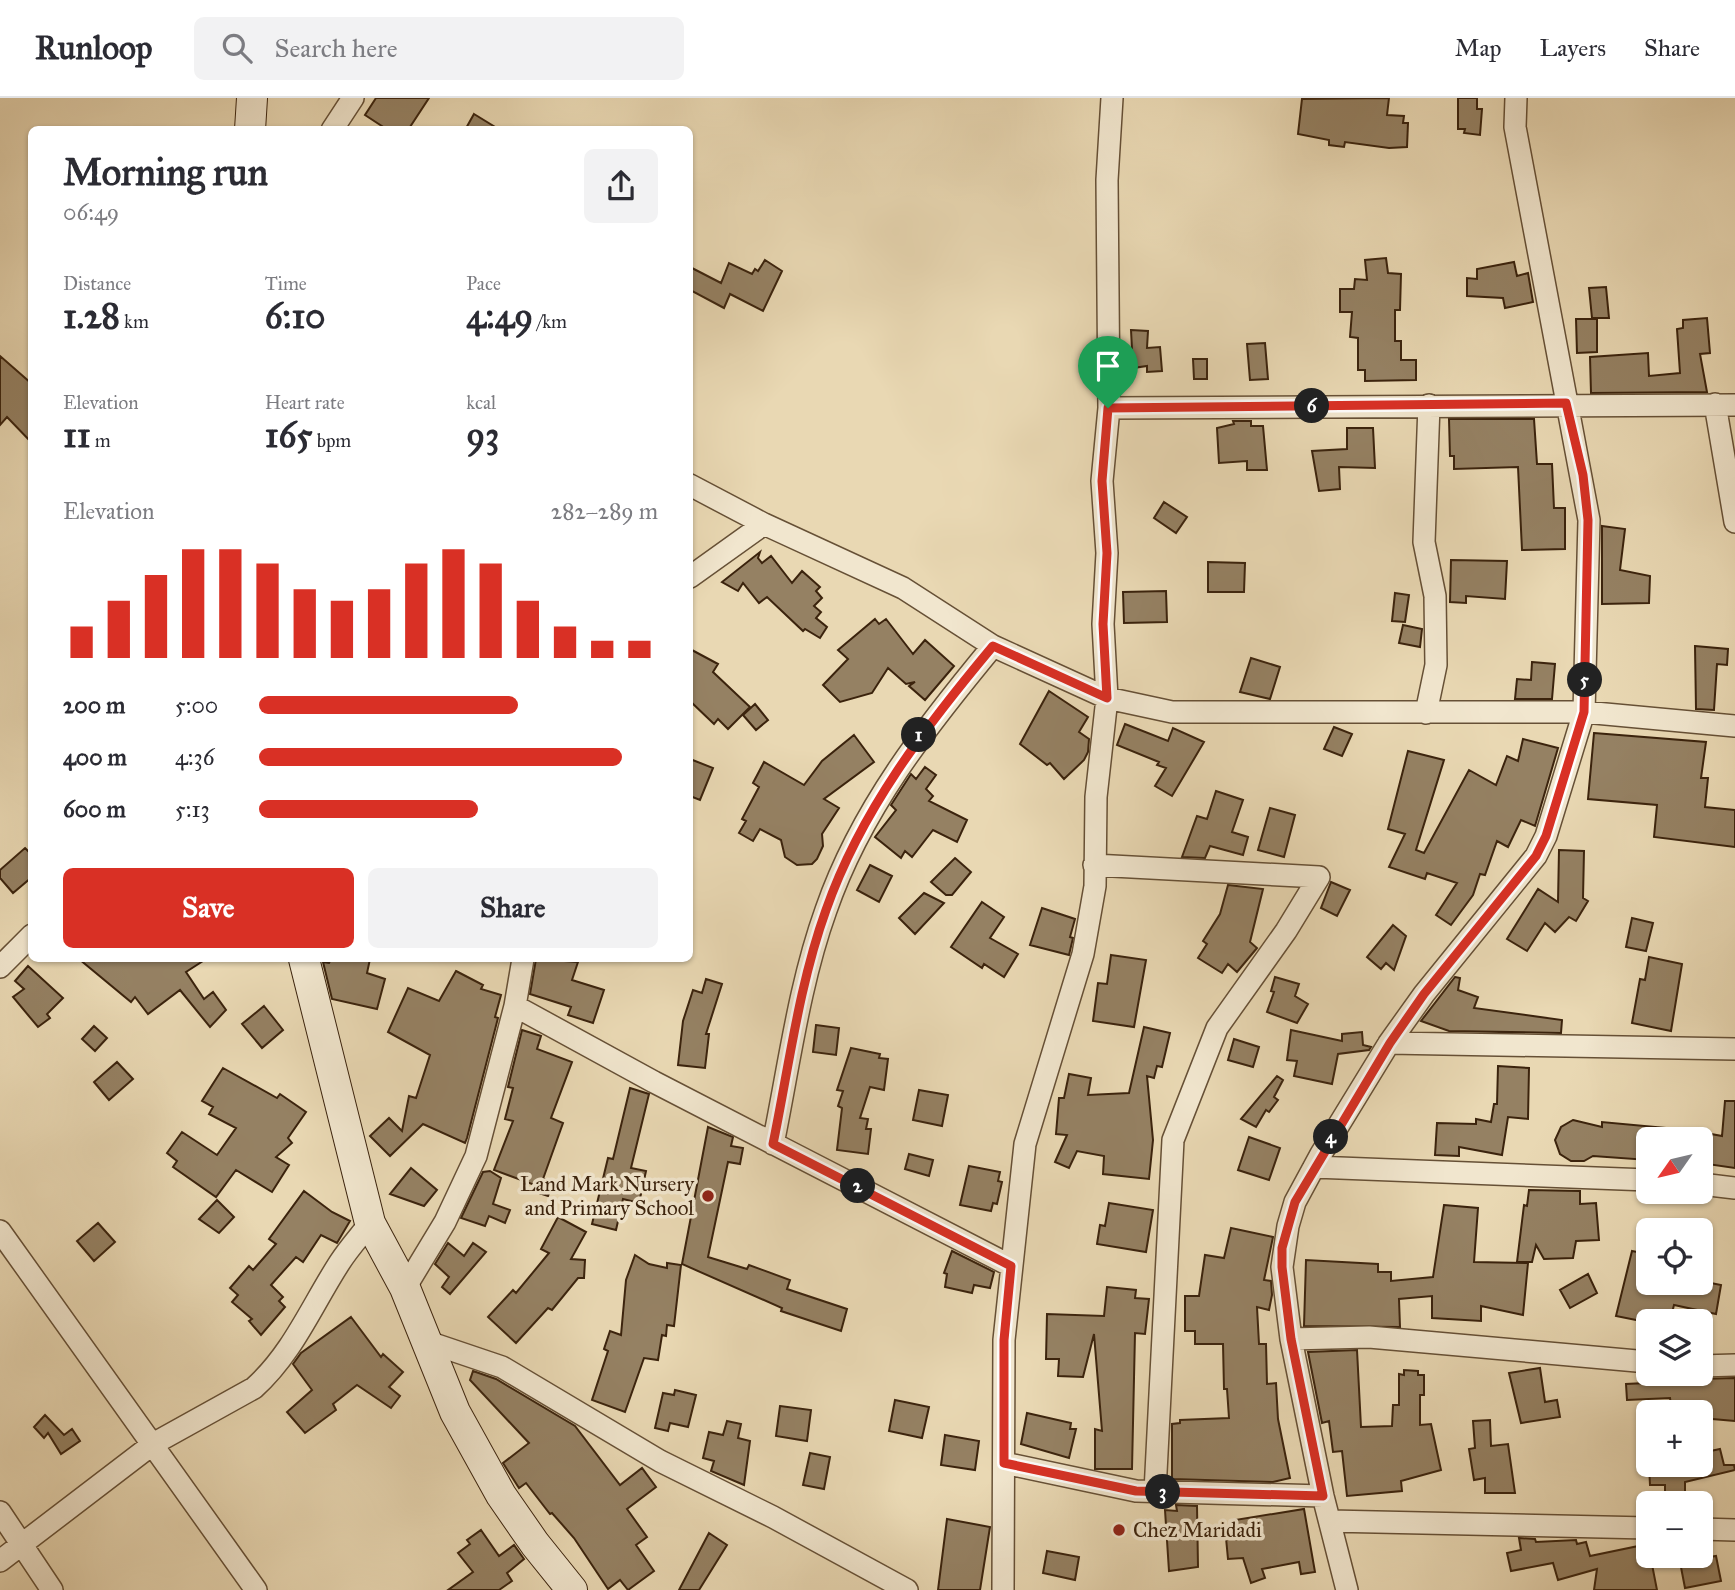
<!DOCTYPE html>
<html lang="en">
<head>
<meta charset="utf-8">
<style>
	:root { --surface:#fff; --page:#f2f2f3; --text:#2b2b33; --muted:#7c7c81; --line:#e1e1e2; --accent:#d93025 }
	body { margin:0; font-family:"IM FELL Great Primer",serif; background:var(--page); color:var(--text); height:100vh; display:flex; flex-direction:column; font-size:26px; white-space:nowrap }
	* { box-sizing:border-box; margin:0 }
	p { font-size:23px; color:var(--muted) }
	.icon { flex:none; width:38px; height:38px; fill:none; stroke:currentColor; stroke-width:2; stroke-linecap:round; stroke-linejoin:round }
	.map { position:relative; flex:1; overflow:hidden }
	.sheet { position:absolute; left:28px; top:28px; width:665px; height:836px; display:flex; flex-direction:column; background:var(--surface); border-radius:10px; box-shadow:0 2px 5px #0004 }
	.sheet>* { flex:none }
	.needle { width:46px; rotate:236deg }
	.fabs { position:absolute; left:1636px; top:1029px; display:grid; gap:14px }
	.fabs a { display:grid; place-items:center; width:77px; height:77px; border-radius:10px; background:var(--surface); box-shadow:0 2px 5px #0004; font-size:35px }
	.pin { position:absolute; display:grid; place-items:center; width:60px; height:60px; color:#fff; margin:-72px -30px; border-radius:50% 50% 50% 0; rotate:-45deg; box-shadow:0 0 7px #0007 }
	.pin .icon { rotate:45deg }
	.km { position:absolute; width:35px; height:35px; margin:-18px; border-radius:50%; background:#222; color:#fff; font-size:19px; line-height:35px; text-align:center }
	.round { display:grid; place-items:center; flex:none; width:74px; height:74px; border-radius:10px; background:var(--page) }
	.head { display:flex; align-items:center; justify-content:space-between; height:119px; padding:0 35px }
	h1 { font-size:38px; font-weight:700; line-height:52px }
	.metrics { display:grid; grid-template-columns:repeat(3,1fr); gap:10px; height:119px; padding:7px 35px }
	.metrics div { display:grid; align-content:center }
	.metrics b { font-size:35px; font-weight:700 }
	.metrics small { font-size:19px; font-weight:400 }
	.metrics p { font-size:19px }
	.chart { height:196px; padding:14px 35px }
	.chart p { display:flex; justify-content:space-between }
	.chart svg { width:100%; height:126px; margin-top:7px; stroke:var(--accent); stroke-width:6 }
	.primary-button { display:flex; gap:14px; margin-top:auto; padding:14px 35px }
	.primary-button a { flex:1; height:80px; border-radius:10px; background:var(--accent); color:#fff; font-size:28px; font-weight:700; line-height:80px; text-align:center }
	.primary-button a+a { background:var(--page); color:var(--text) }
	ul { padding:0 35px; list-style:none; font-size:23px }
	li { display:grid; grid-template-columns:112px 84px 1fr; align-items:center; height:52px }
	li i { height:18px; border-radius:9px; background:var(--accent) }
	header { display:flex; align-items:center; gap:42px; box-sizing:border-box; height:98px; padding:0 35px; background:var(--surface); border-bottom:2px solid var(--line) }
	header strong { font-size:33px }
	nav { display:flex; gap:38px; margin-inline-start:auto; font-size:24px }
	.search { width:490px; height:63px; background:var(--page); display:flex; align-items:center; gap:18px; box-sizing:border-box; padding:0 24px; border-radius:10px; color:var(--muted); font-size:26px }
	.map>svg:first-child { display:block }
</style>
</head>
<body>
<header>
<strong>Runloop</strong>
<div class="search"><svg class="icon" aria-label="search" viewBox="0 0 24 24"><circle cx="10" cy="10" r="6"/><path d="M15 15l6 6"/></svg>Search here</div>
<nav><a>Map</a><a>Layers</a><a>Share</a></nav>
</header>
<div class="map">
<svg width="1735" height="1492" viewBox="0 0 1735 1492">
	<rect width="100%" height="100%" fill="#e9d8b3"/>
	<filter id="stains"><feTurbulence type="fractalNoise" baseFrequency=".00286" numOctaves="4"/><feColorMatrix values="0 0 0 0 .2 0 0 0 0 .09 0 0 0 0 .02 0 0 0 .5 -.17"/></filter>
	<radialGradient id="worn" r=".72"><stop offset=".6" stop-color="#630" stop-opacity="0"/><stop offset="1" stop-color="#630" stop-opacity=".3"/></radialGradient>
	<!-- building -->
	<path fill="#958163" stroke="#3b230d" stroke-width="2" d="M376 0H429L408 32H388L365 17Z
		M1389 0 1387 17 1404 18 1403 25H1408L1407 49 1389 50 1345 44 1344 49 1329 47V42L1298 36 1302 1Z
		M1458 0H1477V11H1482L1480 37 1464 35 1465 31H1458Z
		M474 16 500 32H465Z
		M1386 160 1388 175 1401 176 1400 212H1395V243H1401V262H1416V282L1365 283V272H1358V240L1350 239 1352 214H1340V191H1354L1355 181 1367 182 1365 162Z
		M765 162 782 173 763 213 730 196 724 210 690 192V169L721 185 729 165 752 176 755 171 758 173Z
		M1514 164 1517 178 1528 175 1533 204 1505 210 1503 200 1467 198V180L1477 181V171Z
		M1606 189 1609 220H1592L1589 190Z
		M1707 220 1710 255 1700 256 1707 294 1591 295 1590 259 1648 255 1649 278 1680 275 1677 231 1683 230V222Z
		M1576 221H1597V254L1577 255Z
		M1131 232 1148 233 1147 250 1160 249 1162 273 1147 274V268L1133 270Z
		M1265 245 1268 281 1250 282 1247 246Z
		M0 258 32 286V345L7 319 0 327Z
		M1193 261H1207V281H1194Z
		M1449 321H1534L1537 366H1552L1554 410H1565V451L1522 452 1518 369 1454 371V358H1450Z
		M1233 323H1251V328H1263L1267 372H1247V363L1219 365 1217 330 1234 326Z
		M1347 330H1373L1375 370 1339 369 1340 391 1319 393 1312 353 1347 351Z
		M1164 404 1187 419 1176 435 1154 420Z
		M1602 428 1625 431 1620 472 1650 478 1649 505 1602 506Z
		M760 454 758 460 762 465 771 458 792 485 802 473 820 489 816 493 822 500 814 508 821 514 816 520 827 529 820 540 805 531 803 533 767 499 759 505 743 485 738 493 722 484Z
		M1451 462 1507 463 1505 501 1466 498V505L1450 504Z
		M1208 464 1245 465 1244 494H1208Z
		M1166 493 1167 524 1124 525 1123 494Z
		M1395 495 1409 497 1405 524 1392 523Z
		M875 521 879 526 886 521 913 556 925 542 954 568 925 602 909 588 915 584 906 586 888 570 872 595 840 604 823 587 848 561 838 552Z
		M1403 527 1422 531 1420 549 1399 545Z
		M1695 548 1728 551 1727 567 1717 566 1714 612 1696 611Z
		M690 551 718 566 713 574 750 609 728 631 718 621 714 626 690 603Z
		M1251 560 1280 569 1270 601 1240 594Z
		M1532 564 1555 566 1552 601H1515L1517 581 1531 582Z
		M1049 593 1088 619 1079 634 1089 641 1088 654 1084 662 1064 681 1050 665 1047 667 1020 646Z
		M755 606 768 622 756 632 743 617Z
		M1125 626 1168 643 1173 630 1204 644 1172 698 1155 688 1166 670 1157 667 1159 664 1117 647Z
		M1334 629 1352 636 1342 658 1324 651Z
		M1594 635 1706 644 1701 680H1708L1705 709 1735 712V749L1654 739 1657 707 1588 701Z
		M854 637 874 664 824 701 839 710 822 736 823 748 817 761 812 766 797 767 785 759 781 742 760 731 753 743 739 735 746 723 742 721 759 689 753 685 764 664 804 687 822 663Z
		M1523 641 1558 650 1535 728 1521 722 1508 749 1497 743 1485 777 1480 776 1473 797 1451 827 1436 817 1457 785 1427 775 1425 781 1389 769 1405 736 1388 731 1408 653 1444 662 1416 752 1424 755 1469 672 1496 687 1507 658 1518 663Z
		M690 661 713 670 700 702 690 698Z
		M925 669 936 677 926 691 933 698 929 703 967 722 957 744 933 732 912 759 905 753 901 760 875 739 896 712 891 707 911 676 916 681Z
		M1216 693 1243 702 1232 734 1248 739 1243 757 1210 748 1205 760 1182 759 1197 718 1207 721Z
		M1270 710 1295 717 1284 759 1258 752Z
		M25 750 32 757V779L13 795 0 780V772Z
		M1559 752 1584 753 1583 800 1588 803 1576 823 1569 819 1555 834 1545 825 1527 853 1507 841 1538 791 1558 804Z
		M955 760 971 774 952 797H946L931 784Z
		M870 767 892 778 879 804 857 792Z
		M1331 784 1350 792 1337 818 1321 810Z
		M1228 787 1263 791 1250 844 1257 850 1237 874 1228 866 1222 875 1198 860 1207 846 1203 843 1220 816Z
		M924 795 944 805 915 836 899 820Z
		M982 804 1004 819 990 840 1018 856 1004 879 984 866 982 870 951 849Z
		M1042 810 1075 821 1070 839 1073 840 1069 857 1030 847Z
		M1632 820 1653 825 1646 853 1626 849Z
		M1393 827 1406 838 1394 872 1386 865 1381 871 1367 859Z
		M1111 857 1146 862 1134 929 1093 923 1098 885 1107 886Z
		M1649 859 1682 866 1671 933 1632 925 1640 881 1645 882Z
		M79 861H206L186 874 204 901 213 894 226 912 210 929 180 892 148 916 135 899 131 904Z
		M331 861H370L367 875 385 881 377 911 332 901 323 864 329 865Z
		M536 861 578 864 572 882 604 892 593 925 568 917 571 909 530 896Z
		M28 868 63 900 47 916 50 920 38 929 13 899 24 891 15 883Z
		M456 873 483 887 481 891 501 897 495 919 498 920 467 1040 465 1045 423 1026 390 1058 370 1038 389 1020 402 1033 409 998 416 1000 430 957 388 934 408 890 439 903Z
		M1275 879 1299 886 1295 898 1308 906 1297 925 1267 914 1274 894 1271 893Z
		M1455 879 1460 880 1458 892 1478 899 1474 910 1562 922 1561 935 1449 933 1421 923Z
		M706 881 722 886 706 936H709L705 970 678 967 683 923 693 892 702 895Z
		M264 908 283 932 262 950 242 926Z
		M816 927 839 930 836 957 813 954Z
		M94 928 107 940 95 953 82 941Z
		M1144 929 1170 935 1162 969 1157 968 1154 980 1147 978 1153 1042 1149 1081 1103 1076 1104 1058 1077 1053 1069 1070 1055 1064 1067 1037 1056 1036 1059 1000H1064L1069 976 1091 980 1088 997 1129 995Z
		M522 932 541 938 537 951 572 964 551 1020 563 1025 543 1081 553 1084 548 1098 533 1093 535 1087 494 1072 513 1023 505 1021 513 990 508 989Z
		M1291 932 1342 943V936L1362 934 1363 947 1371 949 1369 952 1338 956 1332 986 1294 978 1297 963 1287 962Z
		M1234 941 1259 949 1253 969 1228 962Z
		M851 950 880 956 879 960 888 961 884 992 870 989 860 1020 868 1021 866 1031H871L868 1056 837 1052 842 1010 838 1008 843 993 837 992Z
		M117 964 133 981 109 1002 94 984Z
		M1498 968 1529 970 1528 1021 1508 1019 1502 1057 1459 1049V1058L1435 1057 1437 1025 1476 1026V1021L1491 1024 1494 1006H1497Z
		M223 970 277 1000 280 996 306 1014 288 1040 292 1045 276 1059 289 1067 272 1094 236 1072 216 1099 173 1069 177 1063 167 1055 182 1034 217 1057 236 1030 209 1016 213 1009 202 1003Z
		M1277 978 1283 982 1274 999 1278 1002 1269 1014 1266 1012 1256 1029 1241 1021Z
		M630 990 649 996 631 1070 646 1073 639 1105 623 1101 616 1132 592 1126 608 1060 613 1061Z
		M919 992 948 997 942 1028 913 1022Z
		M1725 1003H1735V1070L1707 1066 1711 1036 1722 1038Z
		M1573 1022 1602 1029V1024L1676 1031V1041H1648V1062L1593 1058 1584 1063H1571L1560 1056 1555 1042 1561 1029Z
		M708 1029 733 1039 731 1048 743 1050 740 1066 728 1064 708 1159 747 1171 749 1167 790 1182 787 1191 847 1211 841 1233 781 1213 782 1210 682 1166Z
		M1249 1039 1280 1050 1269 1082 1238 1072Z
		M909 1056 933 1062 929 1078 905 1071Z
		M969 1068 1000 1074 998 1083 1002 1084 997 1106 993 1105 991 1113 960 1107Z
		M411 1070 437 1092 424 1108 390 1096Z
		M490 1073 501 1080 493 1106 510 1112 505 1125 489 1118 485 1128 461 1120 483 1074Z
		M1529 1092 1580 1093V1106L1596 1105 1599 1142 1576 1143 1573 1160 1544 1161 1536 1147 1532 1164H1517L1524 1107 1527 1108Z
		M304 1093 332 1114 350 1123 337 1145 321 1137 303 1164 296 1159 271 1187 283 1199 279 1203 285 1209 261 1237 249 1223 252 1221 232 1204 238 1197 230 1190 249 1168 253 1172 276 1146 269 1141Z
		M217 1102 234 1119 219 1135 199 1121Z
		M1109 1105 1153 1112 1146 1154 1097 1146 1100 1127 1105 1128Z
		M1444 1107 1478 1110 1474 1164 1528 1165 1523 1217 1481 1208V1223L1432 1220V1198L1399 1201 1400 1229 1304 1228 1306 1162 1378 1166V1174H1391V1183L1433 1179Z
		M558 1119 586 1134 571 1161 585 1162 584 1180H578L552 1212 548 1210 516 1245 488 1219 513 1192 516 1195 549 1155 541 1151Z
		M98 1125 115 1144 94 1163 77 1143Z
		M1231 1130 1273 1139 1264 1182 1271 1183 1272 1197 1269 1212 1257 1209 1259 1246H1266L1267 1286 1276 1285 1278 1321 1290 1380 1273 1384 1172 1381V1326L1180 1325V1322L1229 1320 1227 1291H1224L1223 1246H1195V1233H1185V1198H1199L1205 1157 1224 1160Z
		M448 1145 464 1158 473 1145 486 1154 450 1196 442 1189 449 1179 435 1166Z
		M952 1153 994 1174 990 1190 974 1187 972 1195 945 1189 947 1176 944 1175Z
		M1632 1153 1648 1156V1185L1701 1183 1721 1187 1716 1216 1674 1207 1670 1223H1641L1616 1218Z
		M635 1157 649 1166 667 1170V1165L681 1167 674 1228 667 1227 666 1238 662 1237 658 1262 644 1260 625 1314 592 1302 608 1253 604 1251 610 1233 621 1237 626 1182Z
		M1588 1176 1597 1195 1570 1210 1560 1192Z
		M1107 1189 1136 1192 1135 1200 1149 1201 1145 1236 1135 1235 1132 1371H1095V1331L1102 1333 1094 1236 1083 1279 1058 1278 1059 1261H1046L1047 1216 1104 1218Z
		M351 1219 381 1259 383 1256 403 1274 389 1289 400 1298 391 1310 357 1287 333 1306 336 1312 305 1335 287 1314 312 1292 293 1266 301 1255Z
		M1357 1252 1361 1329 1392 1328 1393 1307H1399V1276L1404 1277V1272L1418 1273V1277H1424V1297H1420V1327L1431 1326 1441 1372 1401 1383 1402 1393 1347 1398 1342 1353 1333 1354 1329 1323 1322 1325 1308 1254Z
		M1540 1270 1545 1304 1557 1302 1560 1319 1521 1325 1509 1275Z
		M473 1273 496 1281 575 1328 620 1387 642 1370 656 1389 627 1411 647 1439 636 1447 654 1473 628 1492 620 1482 608 1491 574 1440 552 1415 550 1416 526 1385 519 1390 510 1376 503 1365 529 1345 470 1282Z
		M1691 1276 1701 1281 1735 1280V1323L1701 1320V1314H1672L1670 1300 1627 1302 1626 1286 1667 1284 1666 1280Z
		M675 1292 696 1297 688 1329 670 1325 668 1333 655 1330 663 1295 674 1297Z
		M895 1302 929 1309 922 1340 889 1333Z
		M780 1308 811 1312 807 1343 776 1338Z
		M1027 1315 1071 1325 1070 1331H1076L1069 1360 1021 1346Z
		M45 1317 64 1337 72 1331 80 1343 61 1356 48 1335 44 1340 34 1329Z
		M1490 1322 1491 1348 1508 1346 1515 1395H1485V1380L1474 1382 1469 1351 1475 1350 1473 1323Z
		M727 1323 741 1326 738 1340 750 1343 744 1387 711 1373 714 1363 703 1360 709 1334 723 1337Z
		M945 1337 979 1343 975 1372 941 1367Z
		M1720 1351 1724 1367H1734L1735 1372 1685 1384V1399H1665V1387H1650L1649 1367H1701V1355Z
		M810 1355 830 1359 824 1391 803 1387Z
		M1176 1407 1197 1408 1198 1469 1169 1473 1165 1412 1177 1413Z
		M1304 1411 1315 1474 1301 1476 1299 1464 1262 1471 1265 1480 1251 1485 1243 1460 1228 1461 1226 1440 1237 1439 1235 1422Z
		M947 1421 990 1429 980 1492H938Z
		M481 1432 499 1458 514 1447 524 1461 507 1475 512 1483 499 1492H448L473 1474 458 1455 470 1446 467 1442Z
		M709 1435 727 1447 699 1492H679Z
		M1519 1440 1535 1441 1536 1444 1576 1442 1577 1446 1586 1444 1590 1458 1648 1446 1657 1492H1594L1597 1471 1558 1482 1553 1465 1511 1473 1507 1455 1521 1452Z
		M1047 1453 1079 1459 1075 1482 1043 1475Z
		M1716 1458 1721 1483 1685 1490 1680 1464Z"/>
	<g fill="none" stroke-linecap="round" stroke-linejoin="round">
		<defs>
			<path id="minor" d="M332 32 353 0
				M1715 306 1735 424
				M1109 310 1107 82 1112 0
				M690 387 764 426 903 490 993 548 1107 600 1172 614H1584L1735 628
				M690 479 764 426
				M1426 615 1436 567 1435 498 1424 444 1429 307
				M1094 767 1319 779 1286 833 1217 930 1173 1042 1155 1394
				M0 869 32 837
				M515 908 654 984 1011 1168
				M1389 945 1735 951
				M773 1046C789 968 799 887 826 812 861 711 926 629 993 548
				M1314 1069 1648 1082
				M1701 1086 1735 1090
				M0 1133 256 1492
				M405 1190 445 1124 476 1058 515 908 523 861
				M1291 1241 1369 1239 1648 1264
				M428 1244 502 1269 660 1363 773 1419 907 1492
				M1701 1268 1735 1267
				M1004 1365 1136 1393 1323 1398
				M0 1414 52 1492
				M1330 1423 1648 1430
				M1701 1431 1735 1432
				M0 1463 153 1346 254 1290C293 1255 312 1207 340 1164 349 1150 360 1138 370 1125
				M1003 1492 1004 1242 1025 1046 1083 856 1095 788 1096 699 1107 600 1103 526 1107 455 1102 383 1109 310 1735 307
				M1347 1492 1323 1398 1291 1241 1282 1169 1288 1128 1295 1104 1321 1056 1389 945 1424 896 1536 758 1546 738 1584 614 1589 422 1515 29 1516 0"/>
			<path id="secondary" d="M250 32 252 0
				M304 861 370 1125 405 1190 455 1314 501 1397 535 1446 572 1492"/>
		</defs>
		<!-- minor casing -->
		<use href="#minor" stroke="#665036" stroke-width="24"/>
		<!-- secondary casing -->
		<use href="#secondary" stroke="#3b230d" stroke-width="32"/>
		<!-- minor -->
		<use href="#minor" stroke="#f1e6ce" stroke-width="21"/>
		<!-- secondary -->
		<use href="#secondary" stroke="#f1e6ce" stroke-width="30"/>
	</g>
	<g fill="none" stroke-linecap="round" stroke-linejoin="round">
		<defs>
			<path id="route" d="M1566 305 1583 377 1588 422 1584 614 1546 738 1536 758 1424 896 1390 945 1295 1104 1282 1150V1169L1291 1241 1323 1398 1136 1393 1004 1365V1242L1011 1168 773 1046C789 968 799 887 826 812 861 712 926 628 993 548L1107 600 1103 526 1107 455 1102 383 1108 310Z"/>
		</defs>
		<!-- route casing -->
		<use href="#route" stroke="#fff" stroke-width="14"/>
		<!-- route -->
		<use href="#route" stroke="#d93025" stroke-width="9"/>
	</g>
	<!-- markers -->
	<g fill="#8f2418" stroke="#f1e6ce" stroke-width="2.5">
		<circle cx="708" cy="1098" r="7"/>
		<circle cx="1119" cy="1432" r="7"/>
	</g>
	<g text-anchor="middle" stroke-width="7" stroke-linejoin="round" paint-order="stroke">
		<!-- poi labels -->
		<g font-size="21" fill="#3b230d" stroke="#f1e6ce" text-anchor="end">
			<text x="694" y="1093">Land Mark Nursery<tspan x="694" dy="24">and Primary School</tspan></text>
			<text x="1133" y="1439" text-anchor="start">Chez Maridadi</text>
		</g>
	</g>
	<rect width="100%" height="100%" filter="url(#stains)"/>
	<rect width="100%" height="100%" fill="url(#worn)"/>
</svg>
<div class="fabs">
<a><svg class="needle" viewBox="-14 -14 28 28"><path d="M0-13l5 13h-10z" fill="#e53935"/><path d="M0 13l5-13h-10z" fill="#7c7c81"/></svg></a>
<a><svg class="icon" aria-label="locate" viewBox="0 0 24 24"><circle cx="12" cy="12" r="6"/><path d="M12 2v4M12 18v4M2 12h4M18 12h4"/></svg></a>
<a><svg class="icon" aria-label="layers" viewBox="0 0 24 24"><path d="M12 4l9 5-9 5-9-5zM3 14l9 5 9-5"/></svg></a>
<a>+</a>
<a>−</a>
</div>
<div class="pin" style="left:1108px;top:310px;background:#1e9e55"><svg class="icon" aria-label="arrive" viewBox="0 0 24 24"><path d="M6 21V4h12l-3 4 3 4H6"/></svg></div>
<b class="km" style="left:919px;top:637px">1</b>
<b class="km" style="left:858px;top:1088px">2</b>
<b class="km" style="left:1163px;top:1394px">3</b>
<b class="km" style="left:1331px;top:1039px">4</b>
<b class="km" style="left:1585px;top:582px">5</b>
<b class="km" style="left:1312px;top:308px">6</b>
<section class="sheet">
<div class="head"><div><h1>Morning run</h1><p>06:49</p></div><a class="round"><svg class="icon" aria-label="share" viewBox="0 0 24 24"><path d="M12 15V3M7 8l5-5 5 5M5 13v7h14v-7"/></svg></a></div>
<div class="metrics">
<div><p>Distance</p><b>1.28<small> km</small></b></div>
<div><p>Time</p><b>6:10</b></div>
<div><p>Pace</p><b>4:49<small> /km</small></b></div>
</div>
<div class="metrics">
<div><p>Elevation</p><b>11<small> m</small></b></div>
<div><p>Heart rate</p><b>165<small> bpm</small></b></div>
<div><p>kcal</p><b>93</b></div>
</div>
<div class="chart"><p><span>Elevation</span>282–289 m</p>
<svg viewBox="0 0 160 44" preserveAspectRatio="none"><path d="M5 44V33M15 44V24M25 44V15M35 44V6M45 44V6M55 44V11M65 44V20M75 44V24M85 44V20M95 44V11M105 44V6M115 44V11M125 44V24M135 44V33M145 44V38M155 44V38"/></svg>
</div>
<ul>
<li><b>200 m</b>5:00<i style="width:65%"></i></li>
<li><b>400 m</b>4:36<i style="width:91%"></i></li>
<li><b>600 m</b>5:13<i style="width:55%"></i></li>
</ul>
<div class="primary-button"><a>Save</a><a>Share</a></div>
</section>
</div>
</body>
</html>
